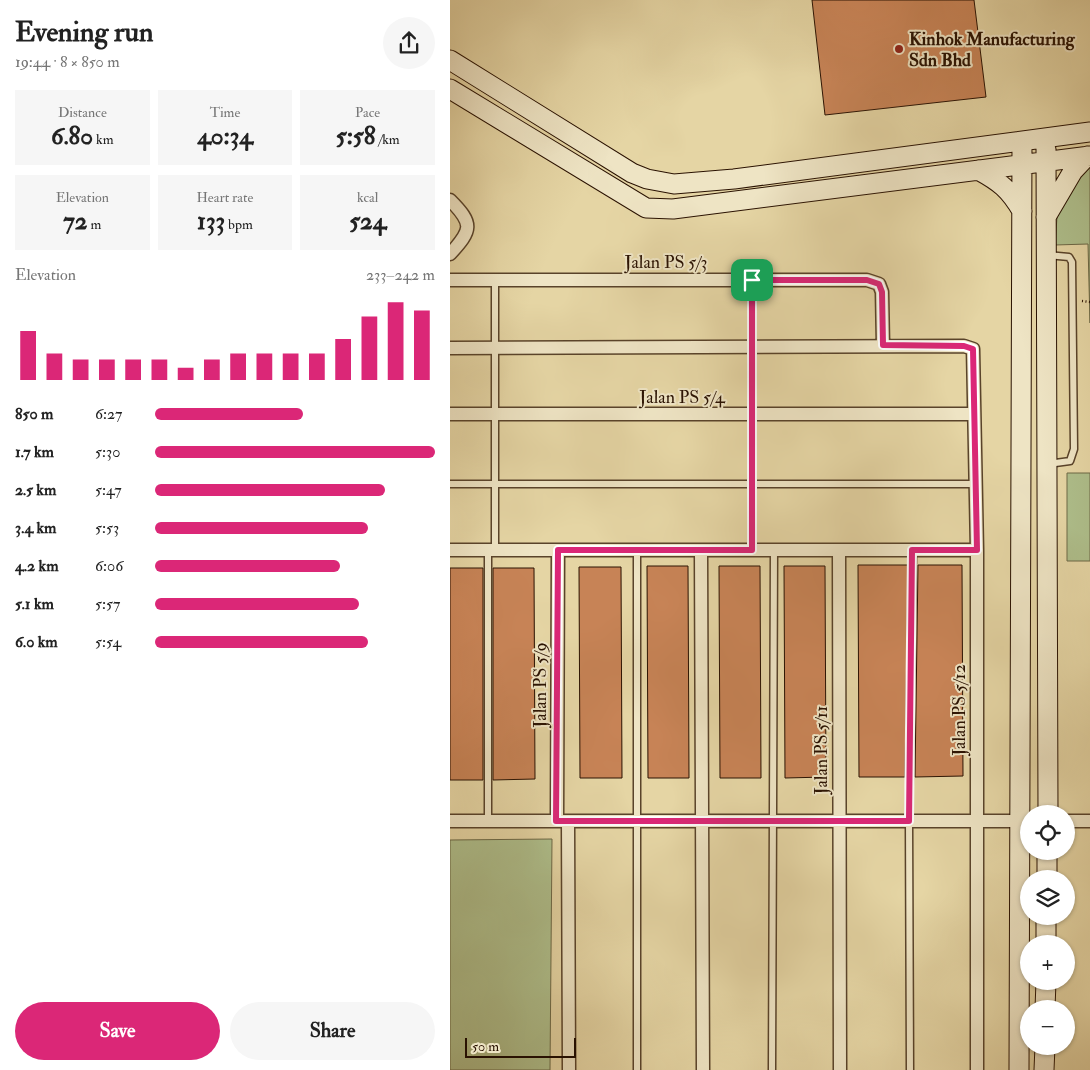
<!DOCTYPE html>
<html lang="en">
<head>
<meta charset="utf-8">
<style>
	:root { --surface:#fff; --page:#f6f6f6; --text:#222; --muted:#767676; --accent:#db2777 }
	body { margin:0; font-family:"IM FELL Double Pica",serif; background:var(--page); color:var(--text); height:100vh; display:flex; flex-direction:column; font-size:19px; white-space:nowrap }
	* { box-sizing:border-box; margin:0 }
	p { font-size:16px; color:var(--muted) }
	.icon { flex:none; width:28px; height:28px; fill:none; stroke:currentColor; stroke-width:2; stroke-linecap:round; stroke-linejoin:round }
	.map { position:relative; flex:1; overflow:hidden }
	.panel { display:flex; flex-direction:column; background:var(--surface); width:450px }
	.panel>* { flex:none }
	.buttons { position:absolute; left:570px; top:805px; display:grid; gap:10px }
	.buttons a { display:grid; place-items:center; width:55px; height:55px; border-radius:50%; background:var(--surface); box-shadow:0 1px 4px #0004; font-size:25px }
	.scale { position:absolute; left:15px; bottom:12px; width:111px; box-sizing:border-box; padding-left:5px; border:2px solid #2a1202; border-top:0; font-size:14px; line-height:18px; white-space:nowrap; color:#2a1202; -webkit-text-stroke:4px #eee4c4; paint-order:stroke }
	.pin { position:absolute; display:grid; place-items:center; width:42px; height:42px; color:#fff; margin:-21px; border-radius:10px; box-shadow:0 2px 8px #0006 }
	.round { display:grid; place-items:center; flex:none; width:52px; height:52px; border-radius:26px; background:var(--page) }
	.summary { display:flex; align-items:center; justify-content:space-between; height:85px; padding:0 15px }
	h1 { font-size:28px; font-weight:700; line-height:38px }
	.figures { display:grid; grid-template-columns:repeat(3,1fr); gap:8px; height:85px; padding:5px 15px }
	.figures div { display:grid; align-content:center; border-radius:0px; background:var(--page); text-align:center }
	.figures b { font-size:25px; font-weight:700 }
	.figures small { font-size:14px; font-weight:400 }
	.figures p { font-size:14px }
	.chart { height:140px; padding:10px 15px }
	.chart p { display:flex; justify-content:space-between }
	.chart svg { width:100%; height:90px; margin-top:5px; stroke:var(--accent); stroke-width:6 }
	.button { display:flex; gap:10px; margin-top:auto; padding:10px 15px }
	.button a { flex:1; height:58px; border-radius:30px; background:var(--accent); color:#fff; font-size:20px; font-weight:700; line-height:58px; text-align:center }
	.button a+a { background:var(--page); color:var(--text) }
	ul { padding:0 15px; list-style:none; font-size:16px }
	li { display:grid; grid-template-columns:80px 60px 1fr; align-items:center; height:38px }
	li i { height:12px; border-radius:6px; background:var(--accent) }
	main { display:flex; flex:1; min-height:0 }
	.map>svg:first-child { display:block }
</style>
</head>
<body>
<main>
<section class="panel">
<div class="summary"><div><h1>Evening run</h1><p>19:44 · 8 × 850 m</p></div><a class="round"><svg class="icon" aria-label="share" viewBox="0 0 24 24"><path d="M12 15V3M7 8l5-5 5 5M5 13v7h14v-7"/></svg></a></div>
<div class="figures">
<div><p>Distance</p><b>6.80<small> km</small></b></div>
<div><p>Time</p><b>40:34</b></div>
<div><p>Pace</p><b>5:58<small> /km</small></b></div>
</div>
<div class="figures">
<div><p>Elevation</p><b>72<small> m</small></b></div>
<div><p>Heart rate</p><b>133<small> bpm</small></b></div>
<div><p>kcal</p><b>524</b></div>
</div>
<div class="chart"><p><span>Elevation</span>233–242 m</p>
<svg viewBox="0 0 160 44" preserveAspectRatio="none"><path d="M5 44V20M15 44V31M25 44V34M35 44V34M45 44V34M55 44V34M65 44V38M75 44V34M85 44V31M95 44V31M105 44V31M115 44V31M125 44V24M135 44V13M145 44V6M155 44V10"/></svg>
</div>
<ul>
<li><b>850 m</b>6:27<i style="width:53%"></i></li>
<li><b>1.7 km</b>5:30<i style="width:100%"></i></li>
<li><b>2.5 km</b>5:47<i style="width:82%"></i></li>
<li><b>3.4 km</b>5:53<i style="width:76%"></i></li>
<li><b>4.2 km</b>6:06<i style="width:66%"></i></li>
<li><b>5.1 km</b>5:57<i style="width:73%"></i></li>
<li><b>6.0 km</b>5:54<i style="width:76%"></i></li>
</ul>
<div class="button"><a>Save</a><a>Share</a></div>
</section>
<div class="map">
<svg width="640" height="1070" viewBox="0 0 640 1070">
	<rect width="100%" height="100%" fill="#e5d5a4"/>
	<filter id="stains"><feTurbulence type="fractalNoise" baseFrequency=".004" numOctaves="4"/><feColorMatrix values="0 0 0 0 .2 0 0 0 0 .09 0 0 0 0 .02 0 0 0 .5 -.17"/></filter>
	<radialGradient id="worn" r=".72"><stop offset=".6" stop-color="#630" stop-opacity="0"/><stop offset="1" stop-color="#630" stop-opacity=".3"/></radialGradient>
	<!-- green -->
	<path fill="#aebe8b" stroke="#6c6846" d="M640 166V323L638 244 605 245 607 217 630 173Z
		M617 473H640V561H617Z
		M102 839 100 1070H0V840Z"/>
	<!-- building -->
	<path fill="#c78356" stroke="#2a1202" d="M362 0H524L536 97 375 115Z
		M408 565H458L455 777H409Z
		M468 565H512L513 776 465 777Z
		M197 566H238L239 778H198Z
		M269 566H310L311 778H270Z
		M334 566H375L376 777 335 778Z
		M129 567H171L172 778H130Z
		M0 568H33V780H0Z
		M43 568H84L85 779 43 780Z"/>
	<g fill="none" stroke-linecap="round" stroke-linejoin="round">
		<defs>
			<path id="lane" d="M597 255 619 257 622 262 624 449 620 461 598 464
				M45 280V550
				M302 280V550
				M0 484H526
				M38 550V821
				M187 1070V550
				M322 1070 324 550
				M460 1070 459 821 463 550"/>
			<path id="street" d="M0 200C24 224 22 230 0 254
				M0 280H417L429 284 432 292 433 345
				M0 348 514 346 523 349 527 550V1070
				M0 414H524
				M0 550H527
				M251 550 253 1070
				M389 550 390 1070
				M0 821H576
				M107 821 108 550
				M118 821 119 1070
				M616 821H640"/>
			<path id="secondary" d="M0 60 182 173 197 179 224 184 284 179 640 132
				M0 89 196 208 223 209 640 156
				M596 149 598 814
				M528 170C550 182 559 189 572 211
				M596 217 623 171 637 156
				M597 879V851
				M596 944V916
				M595 1009 596 981
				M569 1070 572 141
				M594 1070 595 1046"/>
		</defs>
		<!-- lane casing -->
		<use href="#lane" stroke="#59432a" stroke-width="9"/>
		<!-- street casing -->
		<use href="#street" stroke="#59432a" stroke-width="15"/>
		<!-- secondary casing -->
		<use href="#secondary" stroke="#2a1202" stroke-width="21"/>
		<!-- path -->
		<path stroke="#2a1202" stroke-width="2.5" stroke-dasharray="1 2.5" stroke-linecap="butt" d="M632 301 640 302"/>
		<!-- lane -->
		<use href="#lane" stroke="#eee4c4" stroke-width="6"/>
		<!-- street -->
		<use href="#street" stroke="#eee4c4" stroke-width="12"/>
		<!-- secondary -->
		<use href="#secondary" stroke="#eee4c4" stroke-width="19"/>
	</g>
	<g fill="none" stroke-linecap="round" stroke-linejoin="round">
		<defs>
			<path id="route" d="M302 280H417L429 284 432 292 433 345 514 346 523 349 527 550H462L459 821H106L108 550H302Z"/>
		</defs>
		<!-- route casing -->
		<use href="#route" stroke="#fff" stroke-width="10"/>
		<!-- route -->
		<use href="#route" stroke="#db2777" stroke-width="6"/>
	</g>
	<!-- markers -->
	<circle fill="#8f2418" stroke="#eee4c4" stroke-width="2" cx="449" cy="49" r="5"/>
	<g text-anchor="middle" stroke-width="4" stroke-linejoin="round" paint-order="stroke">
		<!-- poi labels -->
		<g font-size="18" font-weight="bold" fill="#2a1202" stroke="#eee4c4" text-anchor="start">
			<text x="459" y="45">Kinhok Manufacturing<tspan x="459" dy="21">Sdn Bhd</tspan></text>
		</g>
		<!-- street labels -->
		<g font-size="18" fill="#2a1202" stroke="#eee4c4">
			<text x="216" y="268">Jalan PS 5/3</text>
			<text x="232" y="403">Jalan PS 5/4</text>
			<text transform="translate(90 685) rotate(-90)" y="6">Jalan PS 5/9</text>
			<text transform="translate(509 710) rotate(-90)" y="6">Jalan PS 5/12</text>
			<text transform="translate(371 750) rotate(-90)" y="6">Jalan PS 5/11</text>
		</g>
	</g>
	<rect width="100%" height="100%" filter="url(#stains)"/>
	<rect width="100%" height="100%" fill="url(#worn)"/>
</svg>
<div class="buttons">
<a><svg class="icon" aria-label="locate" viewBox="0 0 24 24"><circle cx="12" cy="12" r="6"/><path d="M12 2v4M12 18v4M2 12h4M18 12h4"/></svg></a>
<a><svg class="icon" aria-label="layers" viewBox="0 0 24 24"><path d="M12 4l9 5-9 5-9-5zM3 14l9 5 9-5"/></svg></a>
<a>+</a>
<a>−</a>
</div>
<div class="scale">50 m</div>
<div class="pin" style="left:302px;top:280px;background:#1e9e55"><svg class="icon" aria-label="arrive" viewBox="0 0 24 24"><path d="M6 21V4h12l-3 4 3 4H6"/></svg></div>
</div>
</main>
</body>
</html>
